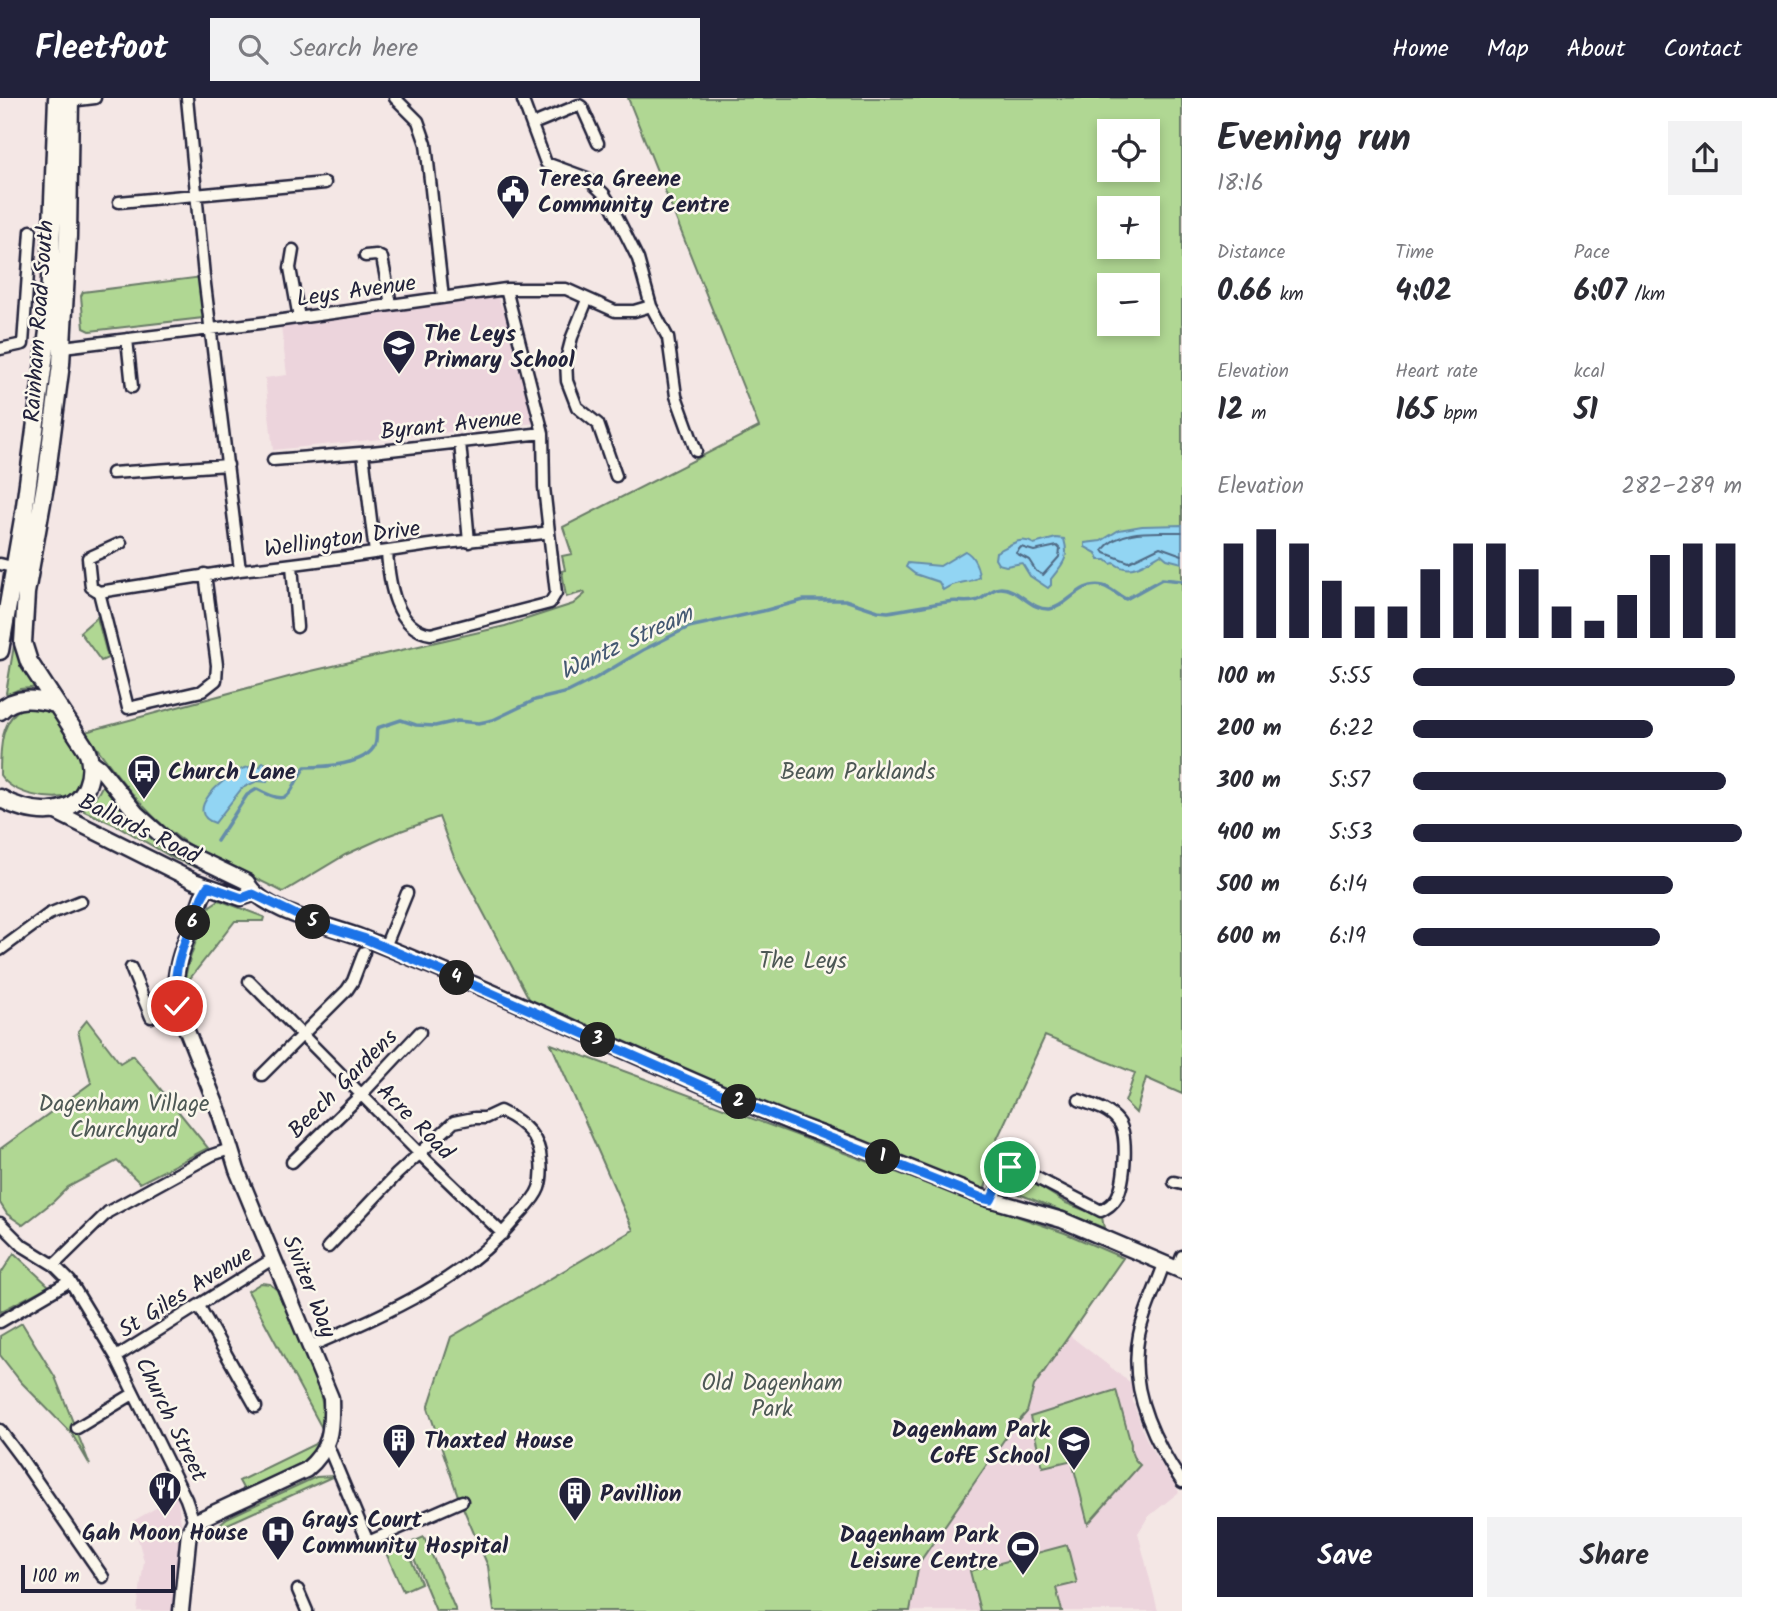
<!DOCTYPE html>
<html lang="en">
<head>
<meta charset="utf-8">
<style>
	:root { --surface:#fff; --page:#f2f2f3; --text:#2b2b33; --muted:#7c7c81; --accent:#22223b }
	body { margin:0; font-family:Kalam,sans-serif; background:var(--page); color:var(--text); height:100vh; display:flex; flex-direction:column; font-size:26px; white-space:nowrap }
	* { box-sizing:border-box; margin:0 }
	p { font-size:23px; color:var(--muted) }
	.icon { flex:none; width:38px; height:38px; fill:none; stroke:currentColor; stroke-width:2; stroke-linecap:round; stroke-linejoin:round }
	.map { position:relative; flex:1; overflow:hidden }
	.side { display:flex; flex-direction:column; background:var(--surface); width:595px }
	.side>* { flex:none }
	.controls { position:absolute; left:1097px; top:21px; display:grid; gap:14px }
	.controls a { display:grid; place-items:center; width:63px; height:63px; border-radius:0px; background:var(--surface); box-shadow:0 4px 10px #0003; font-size:35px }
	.scale { position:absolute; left:21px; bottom:18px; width:154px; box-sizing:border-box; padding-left:7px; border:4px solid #22223b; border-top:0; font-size:19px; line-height:24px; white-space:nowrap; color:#22223b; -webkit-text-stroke:5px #fbf7ec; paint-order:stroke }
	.pin { position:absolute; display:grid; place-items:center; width:60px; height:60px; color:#fff; margin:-30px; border:4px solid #fff; border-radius:50%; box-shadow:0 2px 7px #0007 }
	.km { position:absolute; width:35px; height:35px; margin:-18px; border-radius:50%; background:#222; color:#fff; font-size:19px; line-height:35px; text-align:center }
	.round { display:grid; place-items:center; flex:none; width:74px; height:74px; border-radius:0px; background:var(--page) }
	.headline { display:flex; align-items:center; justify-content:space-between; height:119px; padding:0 35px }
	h1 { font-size:38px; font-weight:700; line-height:52px }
	.stats { display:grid; grid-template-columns:repeat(3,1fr); gap:10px; height:119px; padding:7px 35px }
	.stats div { display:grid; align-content:center }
	.stats b { font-size:30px; font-weight:700 }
	.stats small { font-size:19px; font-weight:400 }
	.stats p { font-size:19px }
	.chart { height:196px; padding:14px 35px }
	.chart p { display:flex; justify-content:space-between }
	.chart svg { width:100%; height:126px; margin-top:7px; stroke:var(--accent); stroke-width:6 }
	.button { display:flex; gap:14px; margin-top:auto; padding:14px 35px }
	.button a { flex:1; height:80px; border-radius:0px; background:var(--accent); color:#fff; font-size:28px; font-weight:700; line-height:80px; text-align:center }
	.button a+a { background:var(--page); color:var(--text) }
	ul { padding:0 35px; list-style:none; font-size:23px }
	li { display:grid; grid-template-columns:112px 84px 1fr; align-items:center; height:52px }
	li i { height:18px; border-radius:9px; background:var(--accent) }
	header { display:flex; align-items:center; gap:42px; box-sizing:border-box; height:98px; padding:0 35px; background:var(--accent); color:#fff }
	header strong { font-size:33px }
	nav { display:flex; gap:38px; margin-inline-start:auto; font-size:24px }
	.search { width:490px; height:63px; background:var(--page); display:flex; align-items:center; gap:18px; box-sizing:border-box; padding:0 24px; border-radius:0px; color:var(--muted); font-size:26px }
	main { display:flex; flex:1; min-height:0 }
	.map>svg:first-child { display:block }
</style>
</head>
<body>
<header>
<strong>Fleetfoot</strong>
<div class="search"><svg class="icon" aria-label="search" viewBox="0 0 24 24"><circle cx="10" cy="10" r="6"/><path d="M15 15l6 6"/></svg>Search here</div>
<nav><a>Home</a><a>Map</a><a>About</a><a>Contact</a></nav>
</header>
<main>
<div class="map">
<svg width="1182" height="1513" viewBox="0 0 1182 1513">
	<rect width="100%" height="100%" fill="#f4e7e5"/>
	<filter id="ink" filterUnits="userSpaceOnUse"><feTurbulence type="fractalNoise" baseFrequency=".0143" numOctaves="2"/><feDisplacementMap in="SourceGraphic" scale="14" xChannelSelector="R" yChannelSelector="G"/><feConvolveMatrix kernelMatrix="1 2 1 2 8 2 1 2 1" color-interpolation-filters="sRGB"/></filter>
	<g filter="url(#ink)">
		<!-- built -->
		<path fill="#ecd4dc" d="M496 196 506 219 537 325 273 352 265 280 287 277 281 229Z
			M1069 1237 1131 1285 1133 1304 1144 1336 1155 1357 1179 1394 1148 1419 1138 1435 1158 1513H910L919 1465 1007 1336 1027 1314 1034 1288Z
			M177 1398 182 1432 177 1513H137L144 1463 133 1423Z"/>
		<!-- green -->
		<path fill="#b0d793" stroke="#697c67" stroke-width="2" fill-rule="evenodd" d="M628 0H1182V996L1146 980 1136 1015 1125 1004 1135 975 1045 938 990 1056 997 1059 984 1092 535 912 454 759 439 719 387 738 345 757 283 794C253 778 220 765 191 748 146 721 116 675 85 634L307 574 505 528 573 506 585 496 584 494 566 499 562 473 565 472 562 458 572 456 563 429 759 329ZM1110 33H1148V72H1110ZM1110 110H1148V149H1110ZM1110 187H1148V226H1110Z
			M202 179 207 214 203 220 90 233 84 230 81 198 83 194Z
			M24 488 22 538 41 589 20 591 8 596 6 595Z
			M97 519 108 560 101 563 80 534Z
			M27 607 50 609 90 671 74 697C52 704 13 697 0 677 0 651 0 619 27 607Z
			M106 677 132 710 208 774 175 761 118 728 84 713 83 709C96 703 102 691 106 677Z
			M219 802 264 819 263 823H235L188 883 183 898C184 867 199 837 210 808Z
			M87 922 120 965 133 957 208 1050 140 1085 117 1063 68 1089 54 1103 23 1127 7 1116 0 1105V1051L91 985 78 933Z
			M551 946 982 1106 1065 1135 1123 1160 1034 1288 1027 1314 1010 1333 919 1465 910 1513H494L488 1468 458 1398 428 1310 451 1239 633 1132Z
			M1024 1079 1037 1083 1039 1088 1066 1105 1102 1119 1104 1130 1014 1094V1085Z
			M14 1155 49 1188 0 1214V1177Z
			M261 1185 270 1186 277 1192C294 1231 329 1295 325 1336L248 1193Z
			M22 1225 55 1279 90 1367 72 1336 21 1284 0 1257V1238Z
			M1116 1292 1131 1346C1130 1355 1133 1361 1140 1367L1088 1426 1073 1367 1077 1361 1043 1369 1030 1319Z
			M325 1341 313 1363 245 1394 239 1383Z
			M334 1378 208 1435 227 1420 316 1379Z
			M424 1439 456 1513H436L408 1446Z
			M405 1447 421 1485 403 1493 386 1455Z
			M1067 1447 1077 1485 1056 1490 1062 1513H980L970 1473Z"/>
		<!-- water -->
		<path fill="#92d5f3" stroke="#658da9" stroke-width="2" d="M1182 427V465L1167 461 1161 456C1146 465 1130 478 1114 465L1111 466 1106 462H1099L1096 455 1085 449V445L1101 443 1119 432 1142 428Z
			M1056 440 1064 441C1070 462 1062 466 1051 481V487L1048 490 1030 478 1022 465 1006 468 998 466 995 461 996 454C1010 448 1020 437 1034 446Z
			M965 453C974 458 978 468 979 479 967 487 958 481 943 492L939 484 915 476 906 469 908 465 940 468Z
			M263 664 269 668 267 684 257 683 242 690 215 725C182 714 223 681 238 673 245 669 252 668 260 669Z"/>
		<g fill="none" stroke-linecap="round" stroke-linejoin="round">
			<!-- shore -->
			<path stroke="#4f6a85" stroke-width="2" d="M1182 434C1157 435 1120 429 1103 452L1105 455 1129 464 1160 449 1182 457
				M1057 448 1060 451 1059 459 1043 477 1036 473 1029 462 1016 455 1021 449 1034 453Z"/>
			<!-- stream -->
			<path stroke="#658da9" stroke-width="3.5" d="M217 743 247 697 257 691C294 711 287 694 305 669 324 669 366 667 375 647 377 642 376 635 377 630L401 622 416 627 435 628 457 623 479 625 493 622 535 602 568 594 596 580 643 552 689 529 763 513 804 502H845L878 513 888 514C908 511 927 507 947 504 956 502 965 505 974 503 986 502 989 490 1001 490 1019 490 1031 513 1050 511 1068 509 1080 482 1103 488 1111 490 1118 498 1126 501L1162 481 1182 483"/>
			<defs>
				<path id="street" d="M187 0 204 178 240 472C306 466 371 455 437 446 474 441 512 440 549 434L544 389 543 335 506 191
					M395 0 418 23 426 46 443 200
					M70 3 95 0
					M523 3 546 65 587 80 604 96 611 107 638 161 651 208 668 240 676 298 696 353
					M533 26 579 7 582 9 598 45
					M119 104 325 85
					M293 152 290 170 299 220
					M365 158 376 157 382 160 391 206
					M587 202 572 239 566 262 567 283 577 309 598 326 616 378
					M127 241 132 289
					M63 249 268 224 506 191H566L615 213H634L651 208
					M0 251 23 246 31 133
					M460 344 469 444
					M363 355 375 455
					M273 362 372 354 543 335
					M112 375 228 367
					M121 445 88 460 91 489 99 494 240 472
					M387 454C389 484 395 531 431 536L550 505 556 495 549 434
					M0 466 20 471
					M292 467 297 529
					M99 494 128 610 202 593 216 582 217 567 205 476
					M385 849 407 795
					M0 852 49 816 81 803
					M131 870 151 919 177 908
					M249 883 420 1056 503 1136
					M262 977 347 892 353 883 364 854
					M292 1064 362 996 420 934
					M1174 1084 1182 1086
					M991 1102 1005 1075 1010 1069 1029 1076 1101 1113C1108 1109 1113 1106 1117 1099 1125 1084 1129 1035 1118 1023 1109 1011 1092 1007 1079 1002
					M0 1125 23 1148 54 1167 70 1183 116 1259 186 1401 194 1424
					M1164 1166C1156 1190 1144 1213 1139 1237 1128 1290 1153 1342 1182 1384
					M54 1167 108 1114 212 1057 230 1051
					M1177 1171 1182 1158
					M199 1208 256 1309
					M0 1224 70 1183
					M311 1248C385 1216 464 1183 517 1119 525 1110 535 1101 539 1090 542 1081 542 1072 541 1063 540 1038 522 1023 500 1013L485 1020H474L454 1024 397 1076 328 1149
					M116 1259 274 1160
					M77 1330 133 1296
					M0 1332 21 1360 103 1479
					M327 1346 368 1444 462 1403
					M298 1492 307 1513"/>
				<path id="secondary" d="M91 663 99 669 136 715 174 749 247 784C261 814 333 828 363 840 511 899 655 969 802 1029L853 1047 982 1099 1062 1122 1182 1173
					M52 712 194 783 241 800 253 796
					M181 1513 189 1434 194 1424 306 1372C331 1351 332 1332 331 1300L237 1072 220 1016 177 908C169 870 190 835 202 799L208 788"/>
				<path id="primary" d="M0 553 24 415 48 233 57 0
					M0 613C16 597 35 601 55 606
					M0 700C26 716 74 723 87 688 92 675 92 664 86 651L29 564 23 545 26 495 46 382 61 266 68 138 70 0"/>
			</defs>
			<!-- street casing -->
			<use href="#street" stroke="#22223b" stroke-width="15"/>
			<!-- secondary casing -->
			<use href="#secondary" stroke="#22223b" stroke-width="19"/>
			<!-- primary casing -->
			<use href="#primary" stroke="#22223b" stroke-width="21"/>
			<!-- street -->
			<use href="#street" stroke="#fbf7ec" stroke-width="10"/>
			<!-- secondary -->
			<use href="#secondary" stroke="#fbf7ec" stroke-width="14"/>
			<!-- primary -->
			<use href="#primary" stroke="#fbf7ec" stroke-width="16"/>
		</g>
	</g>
	<g fill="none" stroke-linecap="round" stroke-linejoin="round" filter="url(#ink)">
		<defs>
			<path id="route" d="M177 908C169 870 189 835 202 799L208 788 242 800 253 796 309 823 363 840 455 879 730 1000 982 1100 991 1102 1004 1075 1010 1069"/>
		</defs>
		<!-- route casing -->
		<use href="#route" stroke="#fff" stroke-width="14"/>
		<!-- route -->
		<use href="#route" stroke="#1a73e8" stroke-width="9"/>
	</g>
	<!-- icons -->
	<defs>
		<symbol id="civic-pin" viewBox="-11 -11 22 30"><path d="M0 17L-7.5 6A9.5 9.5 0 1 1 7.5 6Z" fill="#22223b" stroke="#fbf7ec"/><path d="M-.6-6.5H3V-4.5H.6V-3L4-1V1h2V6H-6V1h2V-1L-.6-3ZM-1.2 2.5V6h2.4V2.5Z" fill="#fff"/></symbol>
		<symbol id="school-pin" viewBox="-11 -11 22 30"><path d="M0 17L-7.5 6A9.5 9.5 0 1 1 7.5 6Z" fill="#22223b" stroke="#fbf7ec"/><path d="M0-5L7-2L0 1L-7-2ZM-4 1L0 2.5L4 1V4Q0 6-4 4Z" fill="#fff"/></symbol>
		<symbol id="bus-pin" viewBox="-11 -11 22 30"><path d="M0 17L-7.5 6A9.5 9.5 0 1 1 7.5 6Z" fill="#22223b" stroke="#fbf7ec"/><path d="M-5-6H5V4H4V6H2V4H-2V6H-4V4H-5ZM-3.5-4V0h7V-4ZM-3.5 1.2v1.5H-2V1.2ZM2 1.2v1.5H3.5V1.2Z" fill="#fff"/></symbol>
		<symbol id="building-pin" viewBox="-11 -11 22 30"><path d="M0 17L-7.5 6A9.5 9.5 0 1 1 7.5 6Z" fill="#22223b" stroke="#fbf7ec"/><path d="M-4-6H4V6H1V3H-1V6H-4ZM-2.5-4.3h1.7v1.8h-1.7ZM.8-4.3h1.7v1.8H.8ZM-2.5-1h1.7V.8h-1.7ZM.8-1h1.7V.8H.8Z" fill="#fff"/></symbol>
		<symbol id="restaurant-pin" viewBox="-11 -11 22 30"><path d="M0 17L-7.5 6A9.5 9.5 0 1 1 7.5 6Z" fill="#22223b" stroke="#fbf7ec"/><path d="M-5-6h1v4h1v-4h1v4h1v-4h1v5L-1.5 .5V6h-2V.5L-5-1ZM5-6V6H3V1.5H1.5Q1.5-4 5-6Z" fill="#fff"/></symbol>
		<symbol id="hospital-pin" viewBox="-11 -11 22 30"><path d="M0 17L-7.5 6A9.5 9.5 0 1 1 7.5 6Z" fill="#22223b" stroke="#fbf7ec"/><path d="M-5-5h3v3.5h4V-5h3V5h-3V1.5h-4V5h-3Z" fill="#fff"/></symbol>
		<symbol id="stadium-pin" viewBox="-11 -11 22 30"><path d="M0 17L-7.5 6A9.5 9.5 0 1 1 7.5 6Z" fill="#22223b" stroke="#fbf7ec"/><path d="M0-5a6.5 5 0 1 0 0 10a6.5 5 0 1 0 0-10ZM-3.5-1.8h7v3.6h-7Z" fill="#fff"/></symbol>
	</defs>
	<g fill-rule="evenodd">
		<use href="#civic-pin" x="494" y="74" width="38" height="52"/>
		<use href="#school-pin" x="380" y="229" width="38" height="52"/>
		<use href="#bus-pin" x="125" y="654" width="38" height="52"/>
		<use href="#building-pin" x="380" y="1323" width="38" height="52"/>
		<use href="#school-pin" x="1055" y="1325" width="38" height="52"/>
		<use href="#restaurant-pin" x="146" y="1371" width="38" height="52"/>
		<use href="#building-pin" x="556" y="1376" width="38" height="52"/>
		<use href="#hospital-pin" x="259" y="1415" width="38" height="52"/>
		<use href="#stadium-pin" x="1004" y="1430" width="38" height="52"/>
	</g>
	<g text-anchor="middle" stroke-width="5" stroke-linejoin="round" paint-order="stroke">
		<!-- poi labels -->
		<g font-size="23" font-weight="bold" fill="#22223b" stroke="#fbf7ec" text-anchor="start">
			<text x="538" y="88">Teresa Greene<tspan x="538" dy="26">Community Centre</tspan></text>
			<text x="424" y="243">The Leys<tspan x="424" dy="26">Primary School</tspan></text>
			<text x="168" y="681">Church Lane</text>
			<text x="1050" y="1339" text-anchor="end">Dagenham Park<tspan x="1050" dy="26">CofE School</tspan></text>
			<text x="424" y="1350">Thaxted House</text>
			<text x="600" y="1403">Pavillion</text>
			<text x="302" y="1429">Grays Court<tspan x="302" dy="26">Community Hospital</tspan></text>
			<text x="165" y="1442" text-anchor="middle">Gah Moon House</text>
			<text x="998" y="1444" text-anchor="end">Dagenham Park<tspan x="998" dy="26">Leisure Centre</tspan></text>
		</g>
		<!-- street labels -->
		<g font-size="23" fill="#22223b" stroke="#fbf7ec">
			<text transform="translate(356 192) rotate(-8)" y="8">Leys Avenue</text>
			<text transform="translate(38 223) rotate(-86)" y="8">Rainham Road South</text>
			<text transform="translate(451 326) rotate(-6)" y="8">Byrant Avenue</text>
			<text transform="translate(342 440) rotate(-8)" y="8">Wellington Drive</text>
			<text transform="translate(140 730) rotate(26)" y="8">Ballards Road</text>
			<text transform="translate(342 985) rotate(-45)" y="8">Beech Gardens</text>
			<text transform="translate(416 1023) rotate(45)" y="8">Acre Road</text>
			<text transform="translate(310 1188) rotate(68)" y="8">Siviter Way</text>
			<text transform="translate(185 1193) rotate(-32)" y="8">St Giles Avenue</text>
			<text transform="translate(172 1321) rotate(64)" y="8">Church Street</text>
		</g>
		<!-- park labels -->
		<g font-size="23" fill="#4d5855" stroke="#fbf7ec">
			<text x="858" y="681">Beam Parklands</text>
			<text x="803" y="870">The Leys</text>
			<text x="124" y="1013">Dagenham Village<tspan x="124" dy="26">Churchyard</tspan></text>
			<text x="772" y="1292">Old Dagenham<tspan x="772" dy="26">Park</tspan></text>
		</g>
		<!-- water labels -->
		<g font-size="24" font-style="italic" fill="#445872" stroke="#fbf7ec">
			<text transform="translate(626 544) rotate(-25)" y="8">Wantz Stream</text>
		</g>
	</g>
</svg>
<div class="controls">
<a><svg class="icon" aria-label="locate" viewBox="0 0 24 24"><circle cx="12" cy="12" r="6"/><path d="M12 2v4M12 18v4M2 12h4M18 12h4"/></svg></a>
<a>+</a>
<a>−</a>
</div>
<div class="scale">100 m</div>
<div class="pin" style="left:1010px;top:1069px;background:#1e9e55"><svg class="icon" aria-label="arrive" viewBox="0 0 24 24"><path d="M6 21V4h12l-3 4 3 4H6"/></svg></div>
<div class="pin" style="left:177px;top:908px;background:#d93025"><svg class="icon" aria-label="check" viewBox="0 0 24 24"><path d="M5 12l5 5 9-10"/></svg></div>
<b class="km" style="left:883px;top:1059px">1</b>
<b class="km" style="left:739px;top:1004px">2</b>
<b class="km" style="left:598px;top:942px">3</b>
<b class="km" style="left:457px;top:880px">4</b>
<b class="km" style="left:313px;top:824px">5</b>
<b class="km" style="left:193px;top:825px">6</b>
</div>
<section class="side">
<div class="headline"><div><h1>Evening run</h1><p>18:16</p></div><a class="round"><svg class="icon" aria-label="share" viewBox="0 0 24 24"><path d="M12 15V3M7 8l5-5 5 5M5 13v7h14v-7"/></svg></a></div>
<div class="stats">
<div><p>Distance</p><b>0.66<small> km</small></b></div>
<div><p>Time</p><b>4:02</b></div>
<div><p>Pace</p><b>6:07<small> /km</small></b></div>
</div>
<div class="stats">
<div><p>Elevation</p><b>12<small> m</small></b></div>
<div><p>Heart rate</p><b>165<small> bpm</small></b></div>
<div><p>kcal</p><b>51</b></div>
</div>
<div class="chart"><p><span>Elevation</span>282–289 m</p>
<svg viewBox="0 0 160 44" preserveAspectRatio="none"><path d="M5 44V11M15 44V6M25 44V11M35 44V24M45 44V33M55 44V33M65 44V20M75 44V11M85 44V11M95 44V20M105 44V33M115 44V38M125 44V29M135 44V15M145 44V11M155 44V11"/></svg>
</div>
<ul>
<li><b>100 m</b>5:55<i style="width:98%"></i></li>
<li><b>200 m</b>6:22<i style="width:73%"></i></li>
<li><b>300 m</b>5:57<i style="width:95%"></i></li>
<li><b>400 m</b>5:53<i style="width:100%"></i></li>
<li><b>500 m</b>6:14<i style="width:79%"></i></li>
<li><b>600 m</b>6:19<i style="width:75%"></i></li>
</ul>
<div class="button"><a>Save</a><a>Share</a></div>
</section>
</main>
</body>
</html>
